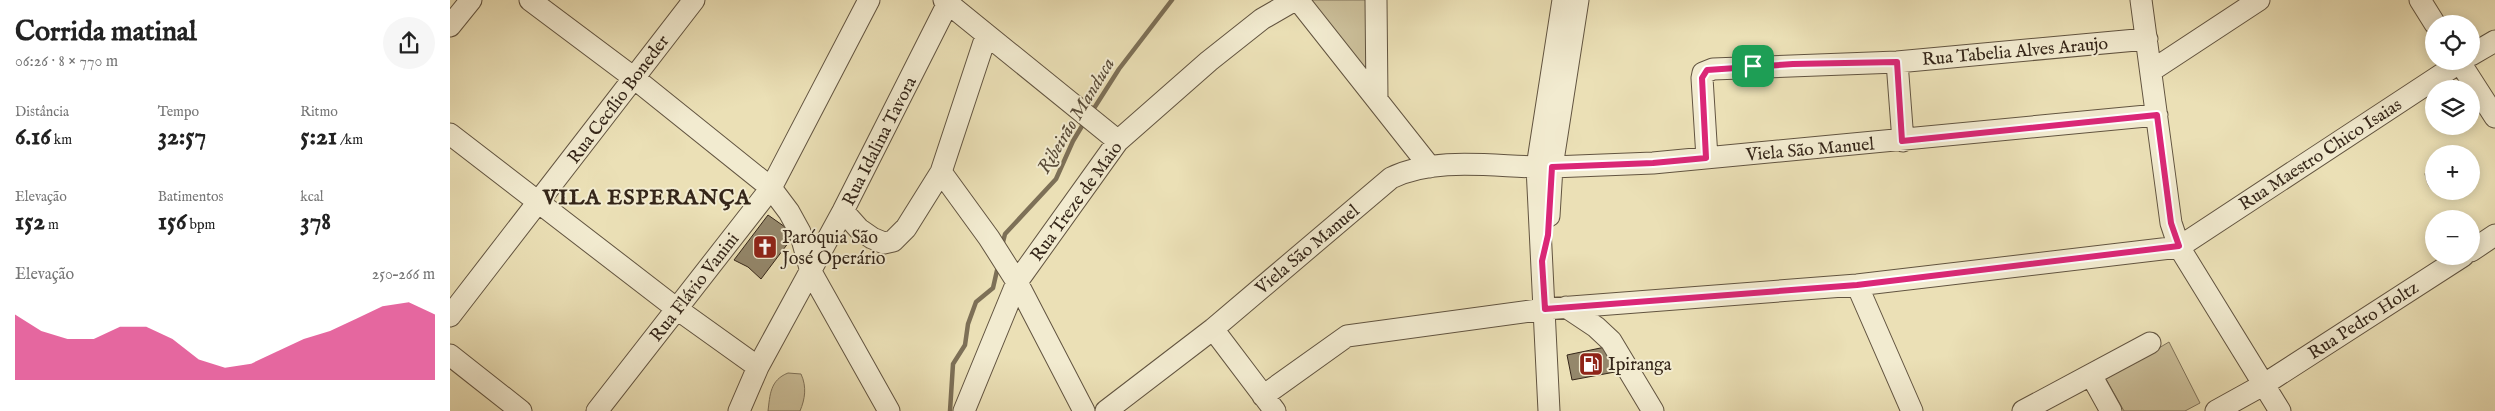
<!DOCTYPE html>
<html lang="pt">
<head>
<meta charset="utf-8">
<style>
	:root { --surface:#fff; --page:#f6f6f6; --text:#222; --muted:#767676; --accent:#db2777 }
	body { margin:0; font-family:"IM FELL English",serif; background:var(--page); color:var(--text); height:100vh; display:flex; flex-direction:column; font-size:19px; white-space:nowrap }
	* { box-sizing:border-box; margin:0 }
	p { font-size:16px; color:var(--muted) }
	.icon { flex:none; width:28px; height:28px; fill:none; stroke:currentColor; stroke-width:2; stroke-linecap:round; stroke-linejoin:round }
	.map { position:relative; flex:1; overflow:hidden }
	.details { display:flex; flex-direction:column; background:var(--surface); width:450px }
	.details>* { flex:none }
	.controls { position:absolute; left:1975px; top:15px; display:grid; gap:10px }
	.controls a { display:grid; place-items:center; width:55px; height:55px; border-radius:50%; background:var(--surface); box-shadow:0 2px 12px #0003; font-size:25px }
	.pin { position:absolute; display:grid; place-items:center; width:42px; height:42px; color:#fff; margin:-21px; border-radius:10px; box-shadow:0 2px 8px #0006 }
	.round { display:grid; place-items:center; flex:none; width:52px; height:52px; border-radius:26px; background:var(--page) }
	.headline { display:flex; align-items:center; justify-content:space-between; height:85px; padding:0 15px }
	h1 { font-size:28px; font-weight:700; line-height:38px }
	.stats { display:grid; grid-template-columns:repeat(3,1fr); gap:8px; height:85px; padding:5px 15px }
	.stats div { display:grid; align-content:center }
	.stats b { font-size:25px; font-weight:700 }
	.stats small { font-size:14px; font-weight:400 }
	.stats p { font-size:14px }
	.chart { height:140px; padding:10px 15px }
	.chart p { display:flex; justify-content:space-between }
	.chart svg { width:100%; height:90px; margin-top:5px; fill:var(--accent); opacity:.7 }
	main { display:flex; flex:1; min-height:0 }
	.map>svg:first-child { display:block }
</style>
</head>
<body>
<main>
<section class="details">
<div class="headline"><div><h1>Corrida matinal</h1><p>06:26 · 8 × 770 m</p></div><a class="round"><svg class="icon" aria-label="share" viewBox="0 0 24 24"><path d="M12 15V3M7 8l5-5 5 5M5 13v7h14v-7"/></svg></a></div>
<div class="stats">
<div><p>Distância</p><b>6.16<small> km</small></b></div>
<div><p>Tempo</p><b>32:57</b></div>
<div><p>Ritmo</p><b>5:21<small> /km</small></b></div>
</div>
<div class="stats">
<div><p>Elevação</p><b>152<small> m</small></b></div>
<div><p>Batimentos</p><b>156<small> bpm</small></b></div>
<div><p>kcal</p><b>378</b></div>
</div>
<div class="chart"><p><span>Elevação</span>250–266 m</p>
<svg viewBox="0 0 160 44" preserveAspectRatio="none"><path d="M0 44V12L10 20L20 24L30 24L40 18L50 18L60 24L70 34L80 38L90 36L100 30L110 24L120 20L130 14L140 8L150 6L160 12V44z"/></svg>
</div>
</section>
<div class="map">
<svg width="2045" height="411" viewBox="0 0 2045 411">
	<rect width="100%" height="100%" fill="#ebe0b6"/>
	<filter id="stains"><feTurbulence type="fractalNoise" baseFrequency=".004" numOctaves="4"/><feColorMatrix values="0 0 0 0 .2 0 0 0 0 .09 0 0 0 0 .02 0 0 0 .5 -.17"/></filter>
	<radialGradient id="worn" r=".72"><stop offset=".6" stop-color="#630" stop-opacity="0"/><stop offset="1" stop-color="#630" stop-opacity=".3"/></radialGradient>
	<!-- green -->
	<path fill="#ccc09b" stroke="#80735a" d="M860 0H916V71Z
		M1719 342 1750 403 1735 411H1674L1656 379Z
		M338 373 351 374C357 387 355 399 350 411H318C320 395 320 380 338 373Z"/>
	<!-- water -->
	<path fill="#ada181" stroke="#7d7057" d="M1977 169 1984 173V191H1989L1986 193C1978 188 1977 182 1975 174Z"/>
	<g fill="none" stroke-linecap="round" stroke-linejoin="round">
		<!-- stream -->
		<path stroke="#7d7057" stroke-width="4.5" d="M641 113 669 69 722 0
			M552 246 555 234 606 179 623 141 635 121
			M500 411 503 364 515 345 518 324 526 302 543 288 548 266"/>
	</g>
	<!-- building -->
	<path fill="#94876b" stroke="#352619" d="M318 215 345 234 311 279 298 267 284 260Z
		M1160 346 1165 372 1122 380 1117 355Z"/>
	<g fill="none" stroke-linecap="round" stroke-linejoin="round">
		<defs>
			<path id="minor" d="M80 0 184 78 321 188 339 212 350 232 361 272 439 411
				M494 0 668 141
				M848 0 980 167
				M926 0 927 98
				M1691 0 1721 223 1729 247 1830 411
				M1970 0 1985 24
				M0 26 21 0
				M2021 55 2045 41
				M2009 61 2045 117
				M1447 62 1453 141
				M1701 71 1809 0
				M0 134 227 309 308 367
				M1257 158 1252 78 1253 73 1263 69 1447 62 1697 39
				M1102 167 1203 163 1707 115
				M491 172 539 238 567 282 634 411
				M393 211 409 229 422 238 434 243 443 241 456 228 491 172 536 36
				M1099 216 1102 167 1128 0
				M2021 251 2045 235
				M1407 285 1462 411
				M1116 307 1146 327 1161 341 1203 411
				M0 316 244 0
				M763 329 825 411
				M0 355 71 411
				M1641 375 1661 411
				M813 396 897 336 1095 309 1407 285 1729 247 2012 61
				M147 411 321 188 419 0
				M289 411 308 367 393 211 498 3
				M514 411 567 282 668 141 759 61 812 19 845 0
				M656 411 763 329 941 178C984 157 1040 166 1087 167
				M1099 411 1087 167 1113 0
				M1573 411 1700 343
				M1766 411 1813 385 2013 256"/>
		</defs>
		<!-- minor casing -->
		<use href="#minor" stroke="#625440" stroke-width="23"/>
		<!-- minor -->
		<use href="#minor" stroke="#f2ebd0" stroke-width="21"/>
	</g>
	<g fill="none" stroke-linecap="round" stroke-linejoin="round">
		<defs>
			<path id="route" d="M1447 62 1452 141 1707 115 1721 223 1729 246 1407 285 1095 309 1092 261 1098 235 1102 167 1203 163 1256 158 1252 78 1257 70 1343 64Z"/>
		</defs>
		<!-- route casing -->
		<use href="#route" stroke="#fff" stroke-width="10"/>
		<!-- route -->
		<use href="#route" stroke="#db2777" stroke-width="6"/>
	</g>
	<!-- icons -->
	<defs>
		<symbol id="church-square" viewBox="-11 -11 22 22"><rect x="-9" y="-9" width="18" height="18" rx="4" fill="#8f2418" stroke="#f2ebd0"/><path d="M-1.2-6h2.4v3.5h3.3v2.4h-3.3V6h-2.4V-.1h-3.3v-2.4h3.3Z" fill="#fff"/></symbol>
		<symbol id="fuel-square" viewBox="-11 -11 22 22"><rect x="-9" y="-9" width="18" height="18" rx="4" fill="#8f2418" stroke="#f2ebd0"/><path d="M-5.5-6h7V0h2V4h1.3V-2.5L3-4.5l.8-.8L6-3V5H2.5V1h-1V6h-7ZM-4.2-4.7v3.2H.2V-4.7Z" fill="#fff"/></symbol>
	</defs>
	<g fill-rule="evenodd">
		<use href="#church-square" x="301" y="233" width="28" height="28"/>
		<use href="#fuel-square" x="1127" y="350" width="28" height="28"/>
	</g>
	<g text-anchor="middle" stroke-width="4" stroke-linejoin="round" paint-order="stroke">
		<!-- street labels -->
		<g font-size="18" fill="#352619" stroke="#f2ebd0">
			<text transform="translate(1565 51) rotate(-5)" y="6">Rua Tabelia Alves Araujo</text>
			<text transform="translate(168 99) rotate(-53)" y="6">Rua Cecílio Boneder</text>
			<text transform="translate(429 141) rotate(-63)" y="6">Rua Idalina Tavora</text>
			<text transform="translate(1360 149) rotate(-5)" y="6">Viela São Manuel</text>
			<text transform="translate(1870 154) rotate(-33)" y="6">Rua Maestro Chico Isaias</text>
			<text transform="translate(626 201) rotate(-54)" y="6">Rua Treze de Maio</text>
			<text transform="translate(857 249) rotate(-40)" y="6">Viela São Manuel</text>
			<text transform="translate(244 287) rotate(-52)" y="6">Rua Flávio Vanini</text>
			<text transform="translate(1913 320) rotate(-33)" y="6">Rua Pedro Holtz</text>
		</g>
		<!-- poi labels -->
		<g font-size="18" fill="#352619" stroke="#f2ebd0" text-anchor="start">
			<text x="332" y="243">Paróquia São<tspan x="332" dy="21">José Operário</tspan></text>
			<text x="1158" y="370">Ipiranga</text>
		</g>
		<!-- water labels -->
		<g font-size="19" font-style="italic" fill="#594b38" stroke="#f2ebd0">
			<text transform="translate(625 115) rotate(-59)" y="7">Ribeirão Manduca</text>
		</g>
		<!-- district labels -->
		<g font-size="22" font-weight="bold" letter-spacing="1" fill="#352619" stroke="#f2ebd0">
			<text x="197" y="204">VILA ESPERANÇA</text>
		</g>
	</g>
	<rect width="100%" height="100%" filter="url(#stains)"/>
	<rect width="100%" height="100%" fill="url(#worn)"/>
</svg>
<div class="controls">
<a><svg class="icon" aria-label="locate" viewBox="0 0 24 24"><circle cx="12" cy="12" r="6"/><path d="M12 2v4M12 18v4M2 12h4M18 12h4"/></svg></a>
<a><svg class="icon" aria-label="layers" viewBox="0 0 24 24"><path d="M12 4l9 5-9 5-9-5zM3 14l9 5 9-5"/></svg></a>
<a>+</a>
<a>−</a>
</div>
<div class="pin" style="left:1303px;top:66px;background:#1e9e55"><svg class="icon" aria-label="arrive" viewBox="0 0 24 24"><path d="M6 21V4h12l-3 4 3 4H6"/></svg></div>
</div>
</main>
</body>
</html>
